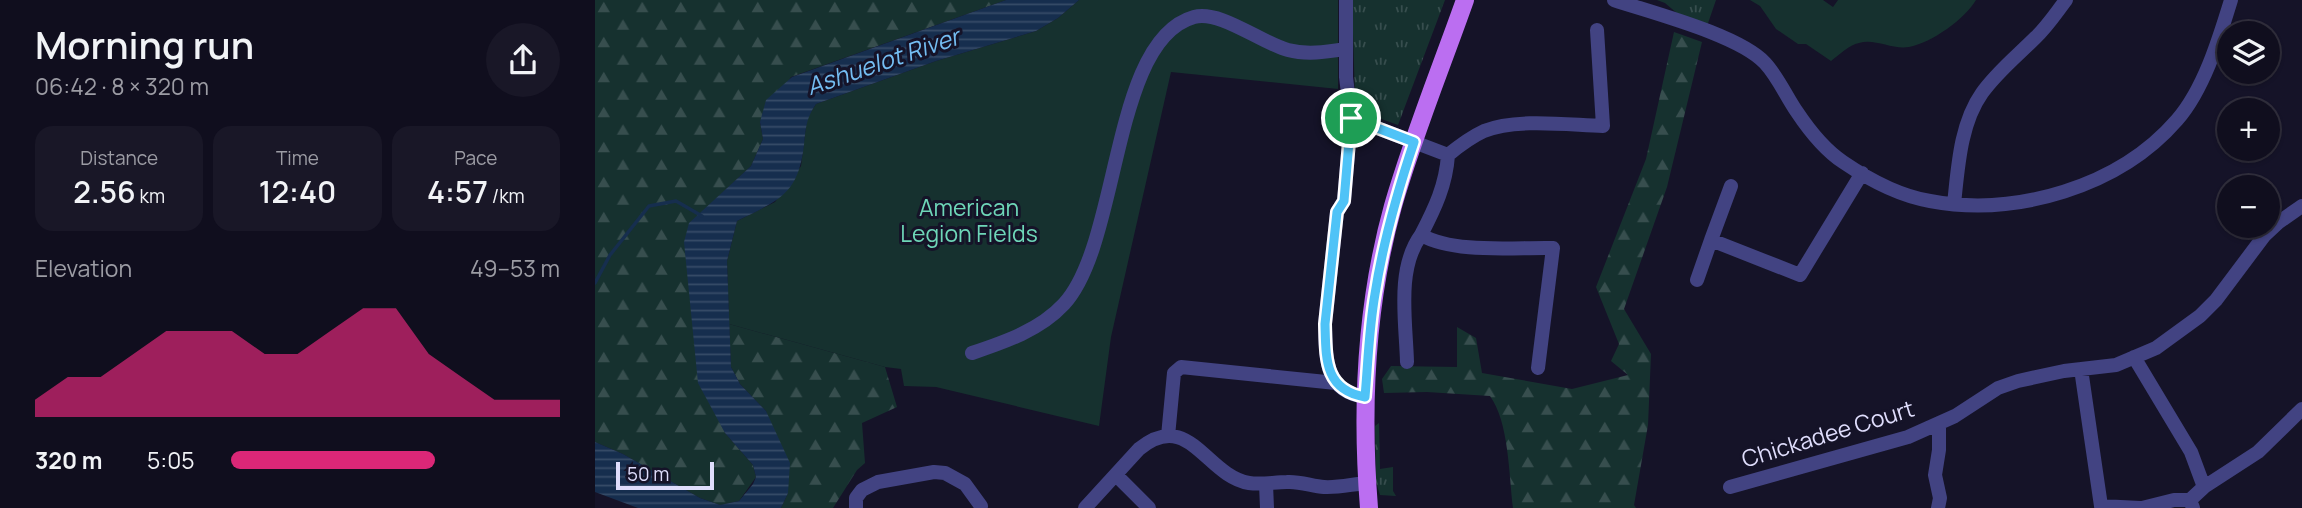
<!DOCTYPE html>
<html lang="en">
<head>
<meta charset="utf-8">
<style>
	:root { --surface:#100e1e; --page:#191727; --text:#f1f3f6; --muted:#9c9ca4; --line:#302e3c; --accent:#db2777 }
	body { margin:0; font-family:Manrope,sans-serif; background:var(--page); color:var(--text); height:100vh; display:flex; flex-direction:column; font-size:26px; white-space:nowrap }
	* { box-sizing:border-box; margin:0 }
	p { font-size:23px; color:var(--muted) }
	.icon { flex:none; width:38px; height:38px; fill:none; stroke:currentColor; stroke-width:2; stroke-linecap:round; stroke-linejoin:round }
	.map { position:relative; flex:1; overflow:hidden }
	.sheet { display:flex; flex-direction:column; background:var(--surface); width:595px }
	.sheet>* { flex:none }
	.tools { position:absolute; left:1622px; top:21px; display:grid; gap:14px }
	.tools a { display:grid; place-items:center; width:63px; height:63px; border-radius:50%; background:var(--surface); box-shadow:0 2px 5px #0004,0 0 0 2px var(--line); font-size:35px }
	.scale { position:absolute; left:21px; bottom:18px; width:98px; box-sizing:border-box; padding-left:7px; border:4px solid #dfddfc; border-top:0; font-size:19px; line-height:24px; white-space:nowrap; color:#dfddfc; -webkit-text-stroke:5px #151328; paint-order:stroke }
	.pin { position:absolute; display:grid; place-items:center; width:60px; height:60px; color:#fff; margin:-30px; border:4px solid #fff; border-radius:50%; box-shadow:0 2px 7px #0007 }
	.round { display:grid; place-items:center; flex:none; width:74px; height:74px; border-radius:37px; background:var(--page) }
	.headline { display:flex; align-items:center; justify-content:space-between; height:119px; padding:0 35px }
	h1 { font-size:38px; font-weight:600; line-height:52px }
	.figures { display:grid; grid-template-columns:repeat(3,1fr); gap:10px; height:119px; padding:7px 35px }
	.figures div { display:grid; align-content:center; border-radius:18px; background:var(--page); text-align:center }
	.figures b { font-size:30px; font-weight:600 }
	.figures small { font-size:19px; font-weight:400 }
	.figures p { font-size:19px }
	.chart { height:196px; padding:14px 35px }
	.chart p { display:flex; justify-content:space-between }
	.chart svg { width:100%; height:126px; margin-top:7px; fill:var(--accent); opacity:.7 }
	ul { padding:0 35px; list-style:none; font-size:23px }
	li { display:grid; grid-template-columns:112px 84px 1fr; align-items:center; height:52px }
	li i { height:18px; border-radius:9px; background:var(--accent) }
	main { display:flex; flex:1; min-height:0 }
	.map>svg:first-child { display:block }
</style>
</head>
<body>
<main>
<section class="sheet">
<div class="headline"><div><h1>Morning run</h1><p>06:42 · 8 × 320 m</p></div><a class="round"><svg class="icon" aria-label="share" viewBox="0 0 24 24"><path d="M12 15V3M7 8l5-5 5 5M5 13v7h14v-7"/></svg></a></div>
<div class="figures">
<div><p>Distance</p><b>2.56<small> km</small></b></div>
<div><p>Time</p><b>12:40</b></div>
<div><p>Pace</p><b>4:57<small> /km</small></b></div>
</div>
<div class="chart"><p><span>Elevation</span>49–53 m</p>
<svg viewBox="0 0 160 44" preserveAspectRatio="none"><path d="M0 44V38L10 30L20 30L30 22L40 14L50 14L60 14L70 22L80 22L90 14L100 6L110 6L120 22L130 30L140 38L150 38L160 38V44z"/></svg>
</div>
<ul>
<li><b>320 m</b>5:05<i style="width:62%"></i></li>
</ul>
</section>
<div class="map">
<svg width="1707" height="508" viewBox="0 0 1707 508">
	<defs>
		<pattern id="grass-tufts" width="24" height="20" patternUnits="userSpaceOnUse" patternTransform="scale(1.75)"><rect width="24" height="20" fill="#16312f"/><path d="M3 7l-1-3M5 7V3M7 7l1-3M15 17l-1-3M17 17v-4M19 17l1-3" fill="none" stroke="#374e4e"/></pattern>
		<pattern id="forest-firs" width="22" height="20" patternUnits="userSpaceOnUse" patternTransform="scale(1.75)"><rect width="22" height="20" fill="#16312f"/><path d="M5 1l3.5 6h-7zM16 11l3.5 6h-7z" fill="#374e4e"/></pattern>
		<pattern id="water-rules" width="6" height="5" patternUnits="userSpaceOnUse" patternTransform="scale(1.75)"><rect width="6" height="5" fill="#162e4e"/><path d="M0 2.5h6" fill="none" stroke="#374c68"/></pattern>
	</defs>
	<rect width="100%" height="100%" fill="#151328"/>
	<!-- grass -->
	<path fill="url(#grass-tufts)" d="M757 0H850L803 125 767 112 760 97Z
		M1062 0H1121L1112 26 1083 14 1070 3Z
		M784 423 785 469 798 467V491L801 496 785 495 781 482 780 426Z"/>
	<!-- forest -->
	<path fill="url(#forest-firs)" d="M0 0H411L196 77 165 122 168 139 156 166 94 224 130 433 158 465 161 477 144 501 125 505 105 498 28 454 0 442Z
		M1079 32 1107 42 1072 187 1029 309 1056 354 1053 425 1039 505 1041 508H918C914 475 914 422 895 396L832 392 789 393 787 379 796 366 862 367V327L881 338 887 373 977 389 1033 375 1016 361 1024 344 1001 287 1051 159Z
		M134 324 290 367 302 407 267 423 270 463 262 470 238 508H186L193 493 171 411 145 384 136 367Z"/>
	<!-- park -->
	<path fill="#16312f" d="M484 0H743V89L576 72 516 337 504 426 341 387 309 386 306 369 290 367 134 324 132 261 142 221 180 202 206 166 212 118 221 104 341 61 441 31 463 18Z
		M1155 0H1228L1238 7 1243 0H1381C1370 19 1336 43 1314 47 1297 50 1280 38 1264 43 1254 45 1244 55 1236 61L1211 44H1203L1181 29 1165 6Z"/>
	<!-- water -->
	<path fill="url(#water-rules)" d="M411 0H484L463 18 441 31 341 61 221 104C211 119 211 127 209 145 203 196 183 200 142 221L132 261 136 367 145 384 171 411 195 463 193 493 186 508H43L0 492V442L28 454 105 498 125 505 144 501 158 484 161 477 158 465 130 433 103 383 89 242 94 223 156 166 168 139 165 122 171 100 197 77Z"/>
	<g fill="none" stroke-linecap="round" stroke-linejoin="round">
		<!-- stream -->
		<path stroke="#162e4e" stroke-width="3.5" d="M0 283 15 255 54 206 81 201 107 216"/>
		<!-- minor -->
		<path stroke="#424382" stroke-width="14" d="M751 0V77L756 118 749 201 742 212 730 324C731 358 729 391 770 397
			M1019 0C1058 13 1144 35 1170 63 1183 77 1191 96 1202 112 1214 130 1230 150 1248 162 1273 179 1305 196 1335 201 1421 217 1524 187 1582 120 1609 89 1624 39 1636 0
			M756 118 853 155
			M1136 186 1116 240 1205 275 1267 173
			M1359 204C1363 168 1365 124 1387 93 1402 72 1422 56 1440 38 1452 27 1461 13 1471 0
			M1102 280 1116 240
			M377 353C410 342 445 330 469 304 526 242 516 40 599 17 626 10 666 43 693 50 712 55 731 52 751 49
			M1539 357 1596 452 1609 487 1595 500 1598 508
			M812 362C811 322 801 269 826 235
			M943 368 958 248C920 247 860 254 826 235 840 208 851 185 853 155 864 146 876 137 889 131 922 118 973 125 1008 126L1002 30
			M1486 369 1506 506 1545 508
			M573 436 579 373 586 367 741 383
			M521 475 554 508
			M671 484 672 508
			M1135 487 1313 437 1360 416 1403 388 1423 381 1469 371 1521 365 1561 348 1605 316 1621 300 1669 236 1684 222 1707 206
			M1609 487 1663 452 1707 409
			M261 508V498L267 490 283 482 339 472 350 473 370 484 386 506
			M490 508 544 449C594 408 611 476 654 483 667 485 679 482 692 482 704 481 717 486 729 487 743 488 758 484 772 483
			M1343 508 1345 498 1340 475 1344 450V423
			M1547 508 1579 500H1595"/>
		<!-- major -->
		<path stroke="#bb6ef1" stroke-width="18" d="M774 508C766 408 771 303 798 206 818 136 846 68 870 0"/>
	</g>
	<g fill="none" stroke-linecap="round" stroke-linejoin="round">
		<defs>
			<path id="route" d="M756 118 819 142C802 193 788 242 780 294 774 328 773 363 770 397 729 390 731 358 730 324L742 212 749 201Z"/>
		</defs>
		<!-- route casing -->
		<use href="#route" stroke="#fff" stroke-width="14"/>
		<!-- route -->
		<use href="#route" stroke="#4fc3f7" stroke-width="9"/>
	</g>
	<g text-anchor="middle" stroke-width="6" stroke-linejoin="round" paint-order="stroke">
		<!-- park labels -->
		<g font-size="23" fill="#6ed6b8" stroke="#151328">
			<text x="374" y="216">American<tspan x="374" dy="26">Legion Fields</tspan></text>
		</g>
		<!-- street labels -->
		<g font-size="23" fill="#dfddfc" stroke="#151328">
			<text transform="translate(1233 434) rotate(-17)" y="8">Chickadee Court</text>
		</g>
		<!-- water labels -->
		<g font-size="24" font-style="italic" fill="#74bdf2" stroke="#151328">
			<text transform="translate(288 62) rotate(-19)" y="8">Ashuelot River</text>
		</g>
	</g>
</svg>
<div class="tools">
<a><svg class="icon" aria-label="layers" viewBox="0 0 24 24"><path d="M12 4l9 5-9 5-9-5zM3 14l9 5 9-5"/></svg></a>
<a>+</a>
<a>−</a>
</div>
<div class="scale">50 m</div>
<div class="pin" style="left:756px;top:118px;background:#1e9e55"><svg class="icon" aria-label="arrive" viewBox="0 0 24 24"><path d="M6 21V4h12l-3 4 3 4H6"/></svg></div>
</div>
</main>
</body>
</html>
